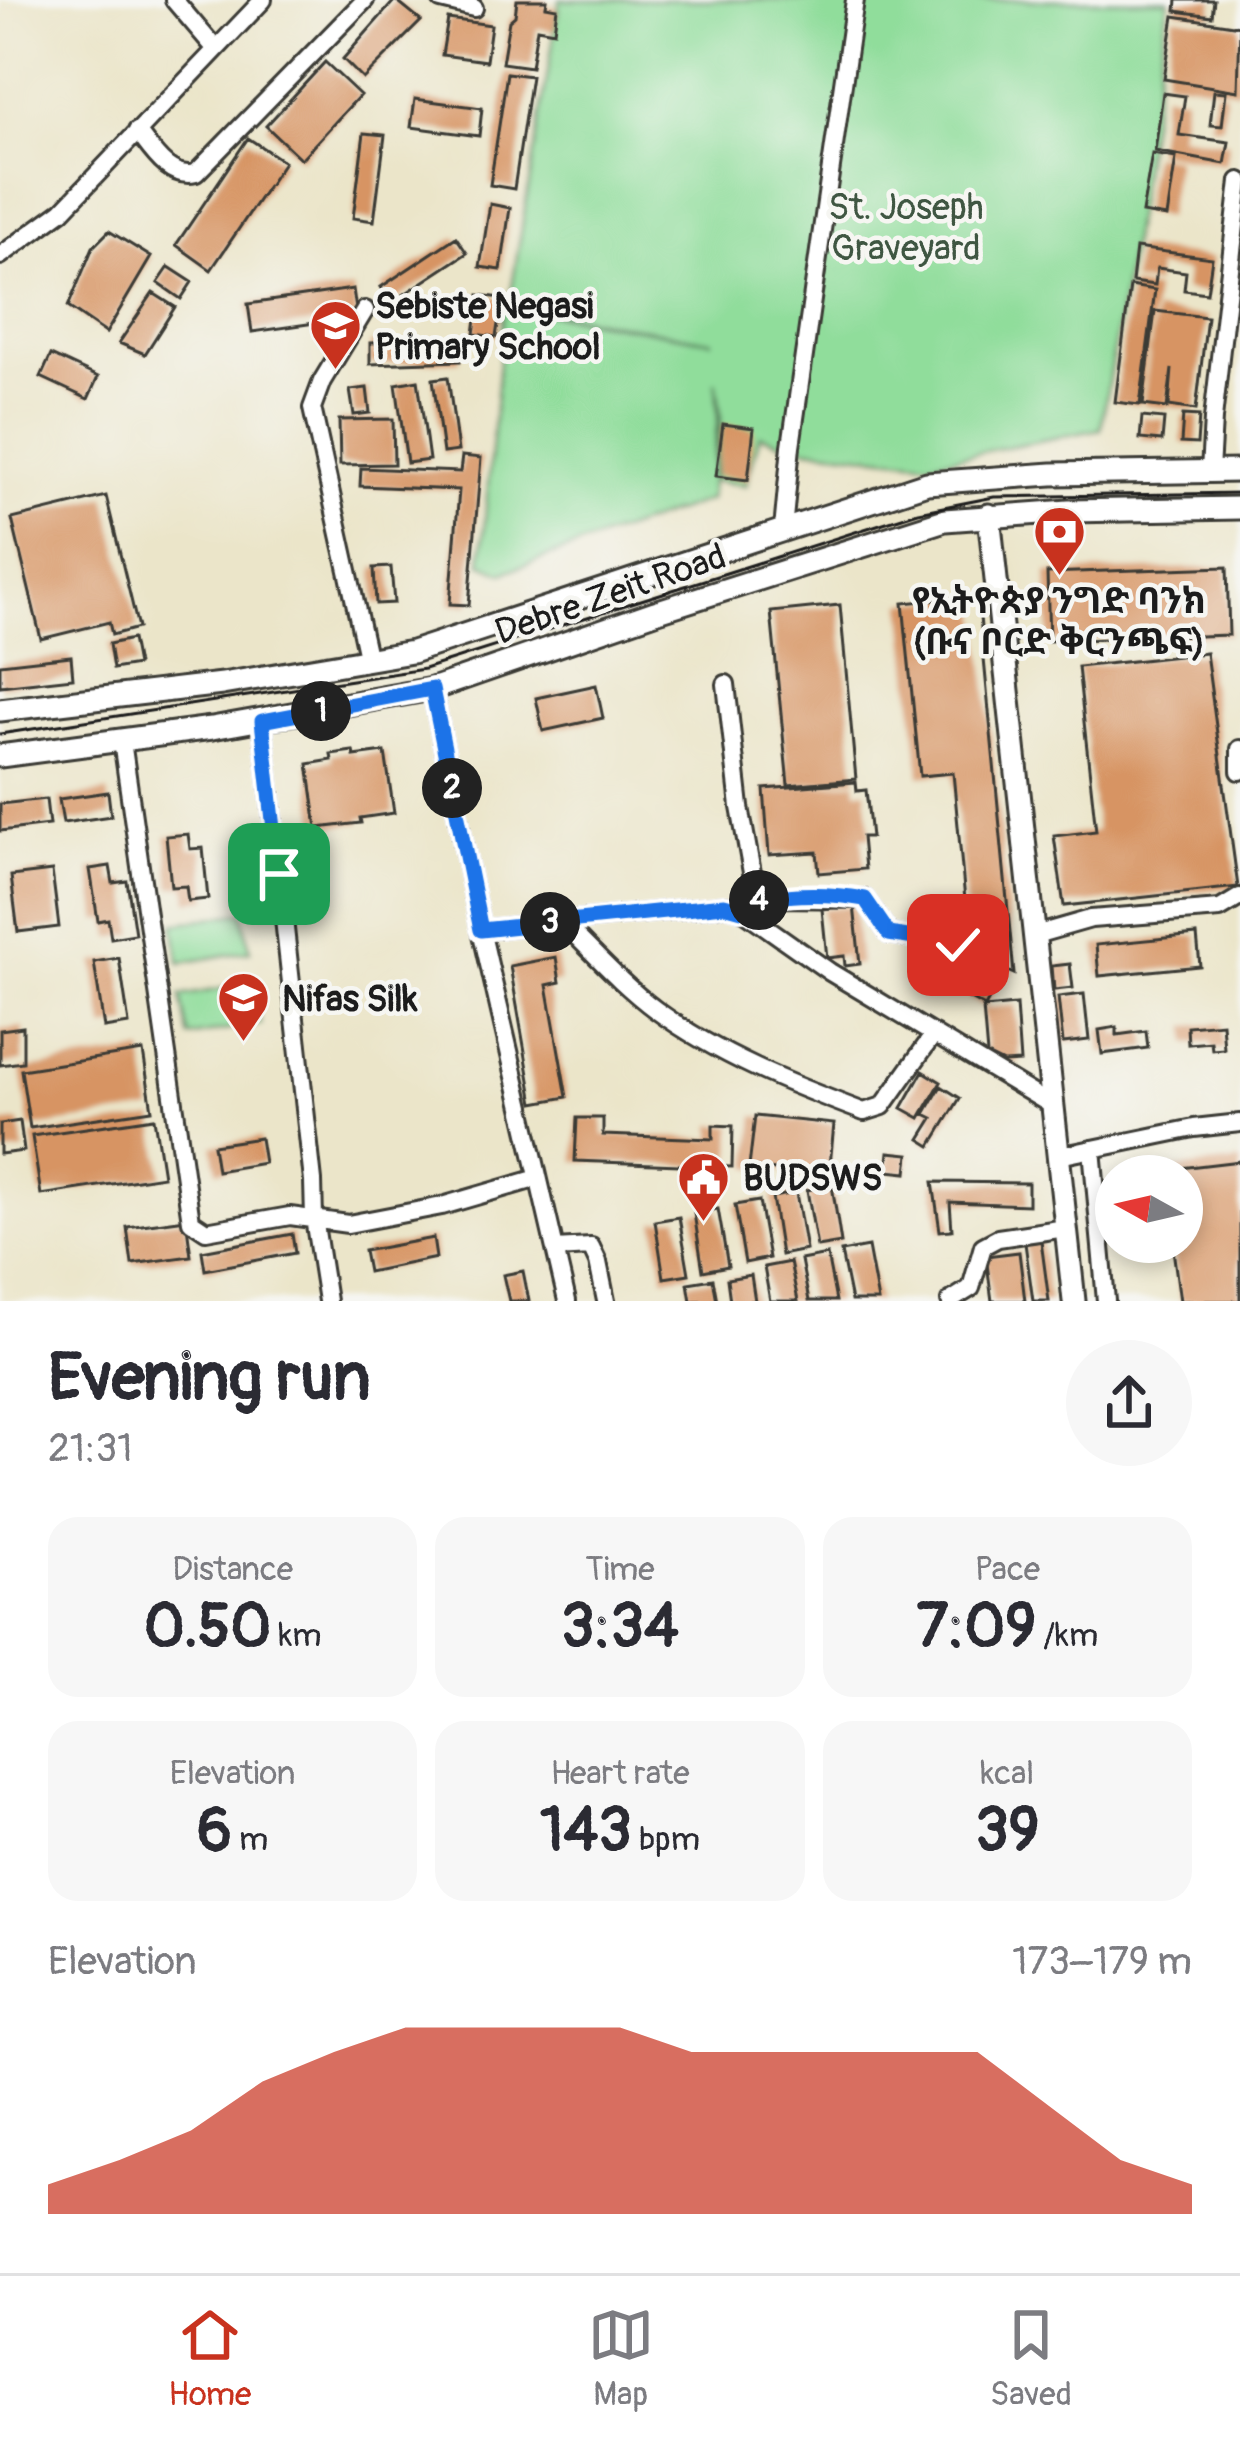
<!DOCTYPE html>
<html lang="en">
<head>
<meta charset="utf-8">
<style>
	:root { --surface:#fff; --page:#f7f7f7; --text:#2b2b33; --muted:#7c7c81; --line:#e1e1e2; --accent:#c8321e }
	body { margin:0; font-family:Pangolin,"Noto Sans Ethiopic",sans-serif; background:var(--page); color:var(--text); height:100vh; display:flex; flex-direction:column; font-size:45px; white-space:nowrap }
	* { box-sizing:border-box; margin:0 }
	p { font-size:39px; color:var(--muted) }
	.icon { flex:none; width:66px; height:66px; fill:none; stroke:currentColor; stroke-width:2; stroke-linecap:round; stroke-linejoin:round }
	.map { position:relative; height:1301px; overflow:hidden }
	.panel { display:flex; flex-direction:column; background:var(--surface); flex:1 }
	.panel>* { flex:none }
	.needle { width:78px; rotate:278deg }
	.controls { position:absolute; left:1095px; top:1155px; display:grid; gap:24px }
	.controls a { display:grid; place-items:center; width:108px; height:108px; border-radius:50%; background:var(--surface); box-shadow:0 6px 18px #0003; font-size:60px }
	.pin { position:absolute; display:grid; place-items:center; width:102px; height:102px; color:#fff; margin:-51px; border-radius:24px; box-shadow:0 6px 18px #0006 }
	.km { position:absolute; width:60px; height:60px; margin:-30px; border-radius:50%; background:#222; color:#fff; font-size:33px; line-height:60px; text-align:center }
	.round { display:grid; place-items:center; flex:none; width:126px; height:126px; border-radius:63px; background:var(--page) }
	.summary { display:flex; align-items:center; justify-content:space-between; height:204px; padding:0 48px }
	h1 { font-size:66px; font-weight:700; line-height:90px }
	.stats { display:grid; grid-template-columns:repeat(3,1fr); gap:18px; height:204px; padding:12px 48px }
	.stats div { display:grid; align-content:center; border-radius:30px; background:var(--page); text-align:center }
	.stats b { font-size:60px; font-weight:700 }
	.stats small { font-size:33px; font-weight:400 }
	.stats p { font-size:33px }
	.chart { height:336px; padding:24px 48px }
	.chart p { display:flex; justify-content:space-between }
	.chart svg { width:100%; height:216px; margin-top:12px; fill:var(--accent); opacity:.7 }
	.tab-bar { display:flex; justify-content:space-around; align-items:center; height:168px; border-top:3px solid var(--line); background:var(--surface); font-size:33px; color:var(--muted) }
	.tab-bar a { display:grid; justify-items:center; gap:6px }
	.tab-bar .active { color:var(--accent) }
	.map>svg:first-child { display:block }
</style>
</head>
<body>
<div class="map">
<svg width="1240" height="1301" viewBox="0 0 1240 1301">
	<rect width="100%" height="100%" fill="#f6f6f2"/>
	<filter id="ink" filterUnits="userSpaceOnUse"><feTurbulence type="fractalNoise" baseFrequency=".00833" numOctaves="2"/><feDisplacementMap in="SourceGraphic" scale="24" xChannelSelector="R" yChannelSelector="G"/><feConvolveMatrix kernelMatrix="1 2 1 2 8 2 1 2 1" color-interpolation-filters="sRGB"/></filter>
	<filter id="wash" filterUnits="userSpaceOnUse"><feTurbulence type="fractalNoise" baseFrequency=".004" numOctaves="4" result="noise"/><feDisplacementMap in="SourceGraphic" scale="48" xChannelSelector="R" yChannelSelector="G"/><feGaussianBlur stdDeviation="2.7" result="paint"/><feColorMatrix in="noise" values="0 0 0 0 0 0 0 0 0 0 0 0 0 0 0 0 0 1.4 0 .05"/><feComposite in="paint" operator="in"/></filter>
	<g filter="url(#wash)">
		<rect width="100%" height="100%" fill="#ebe5c9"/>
		<!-- green -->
		<path fill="#90dd9b" stroke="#567c5c" stroke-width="3" d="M560 0H1169L1101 429 929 462 791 446 760 435 746 485 713 481 721 416 716 381 718 416 709 500 503 573 481 563 504 306 713 341 509 304Z
			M243 912 250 951 180 963 174 924Z
			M254 983 260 1024 189 1037 181 996Z"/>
		<g id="blocks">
			<!-- building -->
			<path fill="#d79464" d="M395 0 421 21 363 79 343 59Z
				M517 0H547L546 6 557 8 554 31 537 28 531 67 502 63 509 21 515 16Z
				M1177 0H1214L1212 16 1176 11Z
				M1174 16 1240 26 1238 91 1164 79Z
				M448 19 491 25 486 61 442 55Z
				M325 62 360 95 301 159 266 126Z
				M507 73 531 76 514 189 490 185Z
				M1214 91 1226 92 1222 126 1210 125Z
				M1163 93 1185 96 1179 135 1229 142 1225 164 1155 151Z
				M415 99 482 108 479 136 411 127Z
				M364 133 385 135 374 221 353 218Z
				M248 138 284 162 211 270 176 245Z
				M1152 154 1176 158 1167 217 1142 213Z
				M490 204 510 208 501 270 480 267Z
				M109 231 151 257 106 333 68 307 93 247Z
				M456 237 467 253 391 303 381 287Z
				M1136 248 1212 258 1207 293 1184 290 1186 272 1157 268 1155 285 1132 282Z
				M169 267 192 282 181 299 158 283Z
				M1130 286 1155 290 1140 405 1115 402Z
				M353 289 357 317 252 332 248 304Z
				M153 293 175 307 145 354 119 343Z
				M479 295 502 298 496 337 474 334Z
				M1155 311 1207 317 1196 410 1169 406 1172 369 1167 408 1143 405Z
				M459 340 460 361 370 364V343Z
				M51 355 98 377 88 399 41 377Z
				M448 377 458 451 443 453 433 379Z
				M418 380 429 460 407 463 396 384Z
				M367 388 370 413 354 415 350 390Z
				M1183 415 1199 416 1197 444 1181 443Z
				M1142 417 1164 419 1162 441 1140 439Z
				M393 419 394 464 340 465 339 420Z
				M723 424 754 428 748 480 716 476Z
				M462 456 481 458 469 605 450 604 459 490 360 486 361 468 460 472Z
				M106 496 138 628 112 635 109 622 41 639 12 519Z
				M391 567 394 603 376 604 374 568Z
				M1227 567 1229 635 1049 641 1047 573Z
				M978 596 1014 974 992 964 1004 972 985 1007 968 998 988 962 970 953 953 773 920 776 903 603Z
				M840 605 856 779 788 785 771 612Z
				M132 639 137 665 113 669 109 644Z
				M1206 653 1238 887 1064 906 1054 836 1096 831 1078 667Z
				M71 656 73 678 0 686V664Z
				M596 685 603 718 543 731 536 698Z
				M353 751 354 756 385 752 394 813 360 818 361 823 317 828 308 764 332 760 331 754Z
				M856 782 857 791 866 790 871 837H862L865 869 819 873 817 852 769 855 764 789Z
				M108 792 111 816 63 823 59 799Z
				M46 799 49 825 0 831V804Z
				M188 834 190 849 203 848 208 899 188 901 186 886 171 887 166 836Z
				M110 866 113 883 127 881 135 934 111 938 108 919 98 921 90 869Z
				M52 871 59 927 18 932 11 876Z
				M854 905 860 964 845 966 844 956 827 958 822 909Z
				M1197 935 1200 966 1099 976 1096 945Z
				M556 957 560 982 547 985 567 1097 534 1103 510 966Z
				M119 958 129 1024 104 1028 94 962Z
				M1070 964 1073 988 1054 990 1052 966Z
				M1084 994 1089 1040 1063 1043 1058 997Z
				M1016 1005 1020 1062 1003 1063 987 1055 983 1008Z
				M1222 1023 1224 1049 1212 1050 1211 1042 1188 1044 1187 1026Z
				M23 1027V1062L0 1065V1030Z
				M1117 1027V1035L1146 1031 1148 1048 1102 1054 1099 1030Z
				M143 1051 152 1110 30 1128 21 1070Z
				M923 1071 941 1082 920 1118 902 1108Z
				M941 1086 960 1098 931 1146 920 1139 933 1118 925 1114Z
				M755 1116 834 1124 829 1176 749 1167Z
				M154 1118 163 1176 41 1195 32 1136Z
				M577 1118H603V1135L713 1139V1125L733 1126 732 1167 575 1161Z
				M20 1121 24 1151 0 1154V1124Z
				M260 1138 264 1163 217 1171 213 1145Z
				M889 1152 909 1154 907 1173 887 1171Z
				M1240 1161V1301H1180L1172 1242H1182V1176H1164L1163 1170Z
				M933 1182 1028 1183V1205L950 1202 952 1230 940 1231Z
				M832 1185 841 1243 817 1247 807 1190Z
				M796 1193 806 1250 781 1255 772 1197Z
				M759 1201 769 1258 745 1263 735 1205Z
				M718 1209 728 1266 703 1271 694 1213Z
				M679 1217 689 1274 664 1278 655 1221Z
				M186 1219 191 1256 132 1264 127 1227Z
				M292 1234 295 1253 205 1270 202 1251Z
				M433 1238 436 1258 368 1272 364 1251Z
				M1041 1241 1049 1301H1033L1025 1243Z
				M868 1247 878 1301H851L841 1252Z
				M1019 1252 1025 1301H992L986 1256Z
				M827 1255 836 1301H809L801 1260Z
				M790 1262 798 1301H770L764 1267Z
				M523 1271 529 1301H509L503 1275Z
				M751 1275 755 1301H730L727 1279Z
				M713 1279 717 1301H691L688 1283Z"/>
		</g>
	</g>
	<g filter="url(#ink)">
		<use href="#blocks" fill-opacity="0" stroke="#3b3a36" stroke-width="3"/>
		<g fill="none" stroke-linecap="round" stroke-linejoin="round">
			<defs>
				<path id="minor" d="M174 0 214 47
					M441 0 474 8
					M137 131C152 150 169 180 196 173L365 0
					M0 256 62 211 263 0
					M365 310 322 381 312 408 368 661
					M1210 471 1213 419 1240 181
					M783 530 791 446 855 0
					M726 684 740 807 757 900
					M432 689 481 930 567 1301
					M262 721 313 1181 314 1218 327 1301
					M122 741 191 1221 206 1231 290 1216 348 1224 442 1206 538 1178
					M1240 749V771
					M742 910 757 900 771 898 865 899 889 934 957 945
					M561 921C592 951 621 984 656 1010 719 1056 792 1085 864 1112L883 1106 934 1034
					M481 930 725 905 742 910 830 972 1053 1106
					M1035 935 1091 919 1220 909 1240 897
					M1092 1149 1106 1301
					M1059 1156 1194 1128 1240 1123
					M555 1249 591 1247 598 1262 606 1301
					M950 1301 971 1288 983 1246 998 1238 1066 1228"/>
				<path id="major" d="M989 515 1074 1301
					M0 710 222 684 412 652 927 483 1052 474 1240 471
					M0 756 212 728 432 689 655 612 945 520 1069 511 1240 508"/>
			</defs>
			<!-- minor casing -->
			<use href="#minor" stroke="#3b3a36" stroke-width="22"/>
			<!-- major casing -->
			<use href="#major" stroke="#3b3a36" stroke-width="27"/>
			<!-- minor -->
			<use href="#minor" stroke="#fff" stroke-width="16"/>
			<!-- major -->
			<use href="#major" stroke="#fff" stroke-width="21"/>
			<!-- tram -->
			<path stroke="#1c1c1c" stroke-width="3" d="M0 734 424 669 918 512 994 497 1240 493"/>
		</g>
	</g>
	<g fill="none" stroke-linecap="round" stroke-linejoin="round" filter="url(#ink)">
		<defs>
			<path id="route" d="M279 874 262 721 432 689 481 930 724 905 742 910C772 890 829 893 865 899L889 934 958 945"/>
		</defs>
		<!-- route casing -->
		<use href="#route" stroke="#fff" stroke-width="24"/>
		<!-- route -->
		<use href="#route" stroke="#1a73e8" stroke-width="15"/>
	</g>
	<!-- icons -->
	<defs>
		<symbol id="school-pin" viewBox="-11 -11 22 30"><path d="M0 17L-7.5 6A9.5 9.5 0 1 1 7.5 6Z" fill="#c8321e" stroke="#f6f6f2"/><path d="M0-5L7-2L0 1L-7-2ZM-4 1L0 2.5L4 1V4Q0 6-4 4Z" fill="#fff"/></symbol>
		<symbol id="bank-pin" viewBox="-11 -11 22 30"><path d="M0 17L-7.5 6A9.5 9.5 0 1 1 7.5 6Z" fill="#c8321e" stroke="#f6f6f2"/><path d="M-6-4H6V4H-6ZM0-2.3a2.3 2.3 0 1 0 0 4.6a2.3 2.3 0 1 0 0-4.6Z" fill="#fff"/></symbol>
		<symbol id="university-pin" viewBox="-11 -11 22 30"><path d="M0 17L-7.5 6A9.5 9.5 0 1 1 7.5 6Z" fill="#c8321e" stroke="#f6f6f2"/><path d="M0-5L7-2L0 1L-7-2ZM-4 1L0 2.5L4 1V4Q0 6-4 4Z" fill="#fff"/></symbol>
		<symbol id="civic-pin" viewBox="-11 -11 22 30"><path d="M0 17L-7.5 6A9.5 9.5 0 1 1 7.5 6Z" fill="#c8321e" stroke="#f6f6f2"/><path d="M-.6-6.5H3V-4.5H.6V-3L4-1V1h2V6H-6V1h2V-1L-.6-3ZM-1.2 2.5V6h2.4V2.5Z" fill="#fff"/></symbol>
	</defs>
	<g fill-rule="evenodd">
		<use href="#school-pin" x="306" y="296" width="59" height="81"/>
		<use href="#bank-pin" x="1030" y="502" width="59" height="81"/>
		<use href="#university-pin" x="214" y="968" width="59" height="81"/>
		<use href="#civic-pin" x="674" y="1148" width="59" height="81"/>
	</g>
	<g text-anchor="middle" stroke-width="9" stroke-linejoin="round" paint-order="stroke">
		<!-- park labels -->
		<g font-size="36" fill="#3f5642" stroke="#f6f6f2">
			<text x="906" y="219">St. Joseph<tspan x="906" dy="41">Graveyard</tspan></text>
		</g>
		<!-- poi labels -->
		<g font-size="36" font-weight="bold" fill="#1c1c1c" stroke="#f6f6f2" text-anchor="start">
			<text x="375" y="318">Sebiste Negasi<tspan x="375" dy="41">Primary School</tspan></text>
			<text x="1059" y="613" text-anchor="middle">የኢትዮጵያ ንግድ ባንክ<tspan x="1059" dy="41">(ቡና ቦርድ ቅርንጫፍ)</tspan></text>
			<text x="282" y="1011">Nifas Silk</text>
			<text x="743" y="1190">BUDSWS</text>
		</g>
		<!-- street labels -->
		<g font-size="36" fill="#1c1c1c" stroke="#f6f6f2">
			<text transform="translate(610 593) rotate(-19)" y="13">Debre Zeit Road</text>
		</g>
	</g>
</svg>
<div class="controls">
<a><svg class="needle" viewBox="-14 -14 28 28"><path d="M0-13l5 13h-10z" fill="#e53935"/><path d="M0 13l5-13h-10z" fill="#7c7c81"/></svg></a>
</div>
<div class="pin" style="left:279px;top:874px;background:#1e9e55"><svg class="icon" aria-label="arrive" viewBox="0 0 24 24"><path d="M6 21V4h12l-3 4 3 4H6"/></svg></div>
<div class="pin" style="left:958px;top:945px;background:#d93025"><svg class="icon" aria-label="check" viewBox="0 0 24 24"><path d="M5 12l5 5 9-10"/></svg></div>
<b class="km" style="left:321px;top:711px">1</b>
<b class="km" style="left:452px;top:788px">2</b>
<b class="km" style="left:550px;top:922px">3</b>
<b class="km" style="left:759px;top:900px">4</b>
</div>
<section class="panel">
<div class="summary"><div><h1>Evening run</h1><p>21:31</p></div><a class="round"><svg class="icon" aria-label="share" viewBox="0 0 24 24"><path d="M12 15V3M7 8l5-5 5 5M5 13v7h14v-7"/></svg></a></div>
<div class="stats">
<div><p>Distance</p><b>0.50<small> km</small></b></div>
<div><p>Time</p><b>3:34</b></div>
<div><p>Pace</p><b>7:09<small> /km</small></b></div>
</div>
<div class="stats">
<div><p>Elevation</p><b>6<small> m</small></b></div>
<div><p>Heart rate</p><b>143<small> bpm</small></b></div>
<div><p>kcal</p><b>39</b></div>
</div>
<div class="chart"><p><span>Elevation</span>173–179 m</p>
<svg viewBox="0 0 160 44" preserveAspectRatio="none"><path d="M0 44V38L10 33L20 27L30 17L40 11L50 6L60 6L70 6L80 6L90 11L100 11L110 11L120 11L130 11L140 22L150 33L160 38V44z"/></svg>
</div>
</section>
<nav class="tab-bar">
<a class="active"><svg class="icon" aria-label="home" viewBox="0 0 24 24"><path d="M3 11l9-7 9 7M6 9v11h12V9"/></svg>Home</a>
<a><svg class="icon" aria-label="map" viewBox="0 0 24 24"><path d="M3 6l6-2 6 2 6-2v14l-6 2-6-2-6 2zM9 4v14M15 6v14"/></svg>Map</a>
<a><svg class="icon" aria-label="saved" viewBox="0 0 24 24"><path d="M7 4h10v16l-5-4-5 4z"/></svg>Saved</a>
</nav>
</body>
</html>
